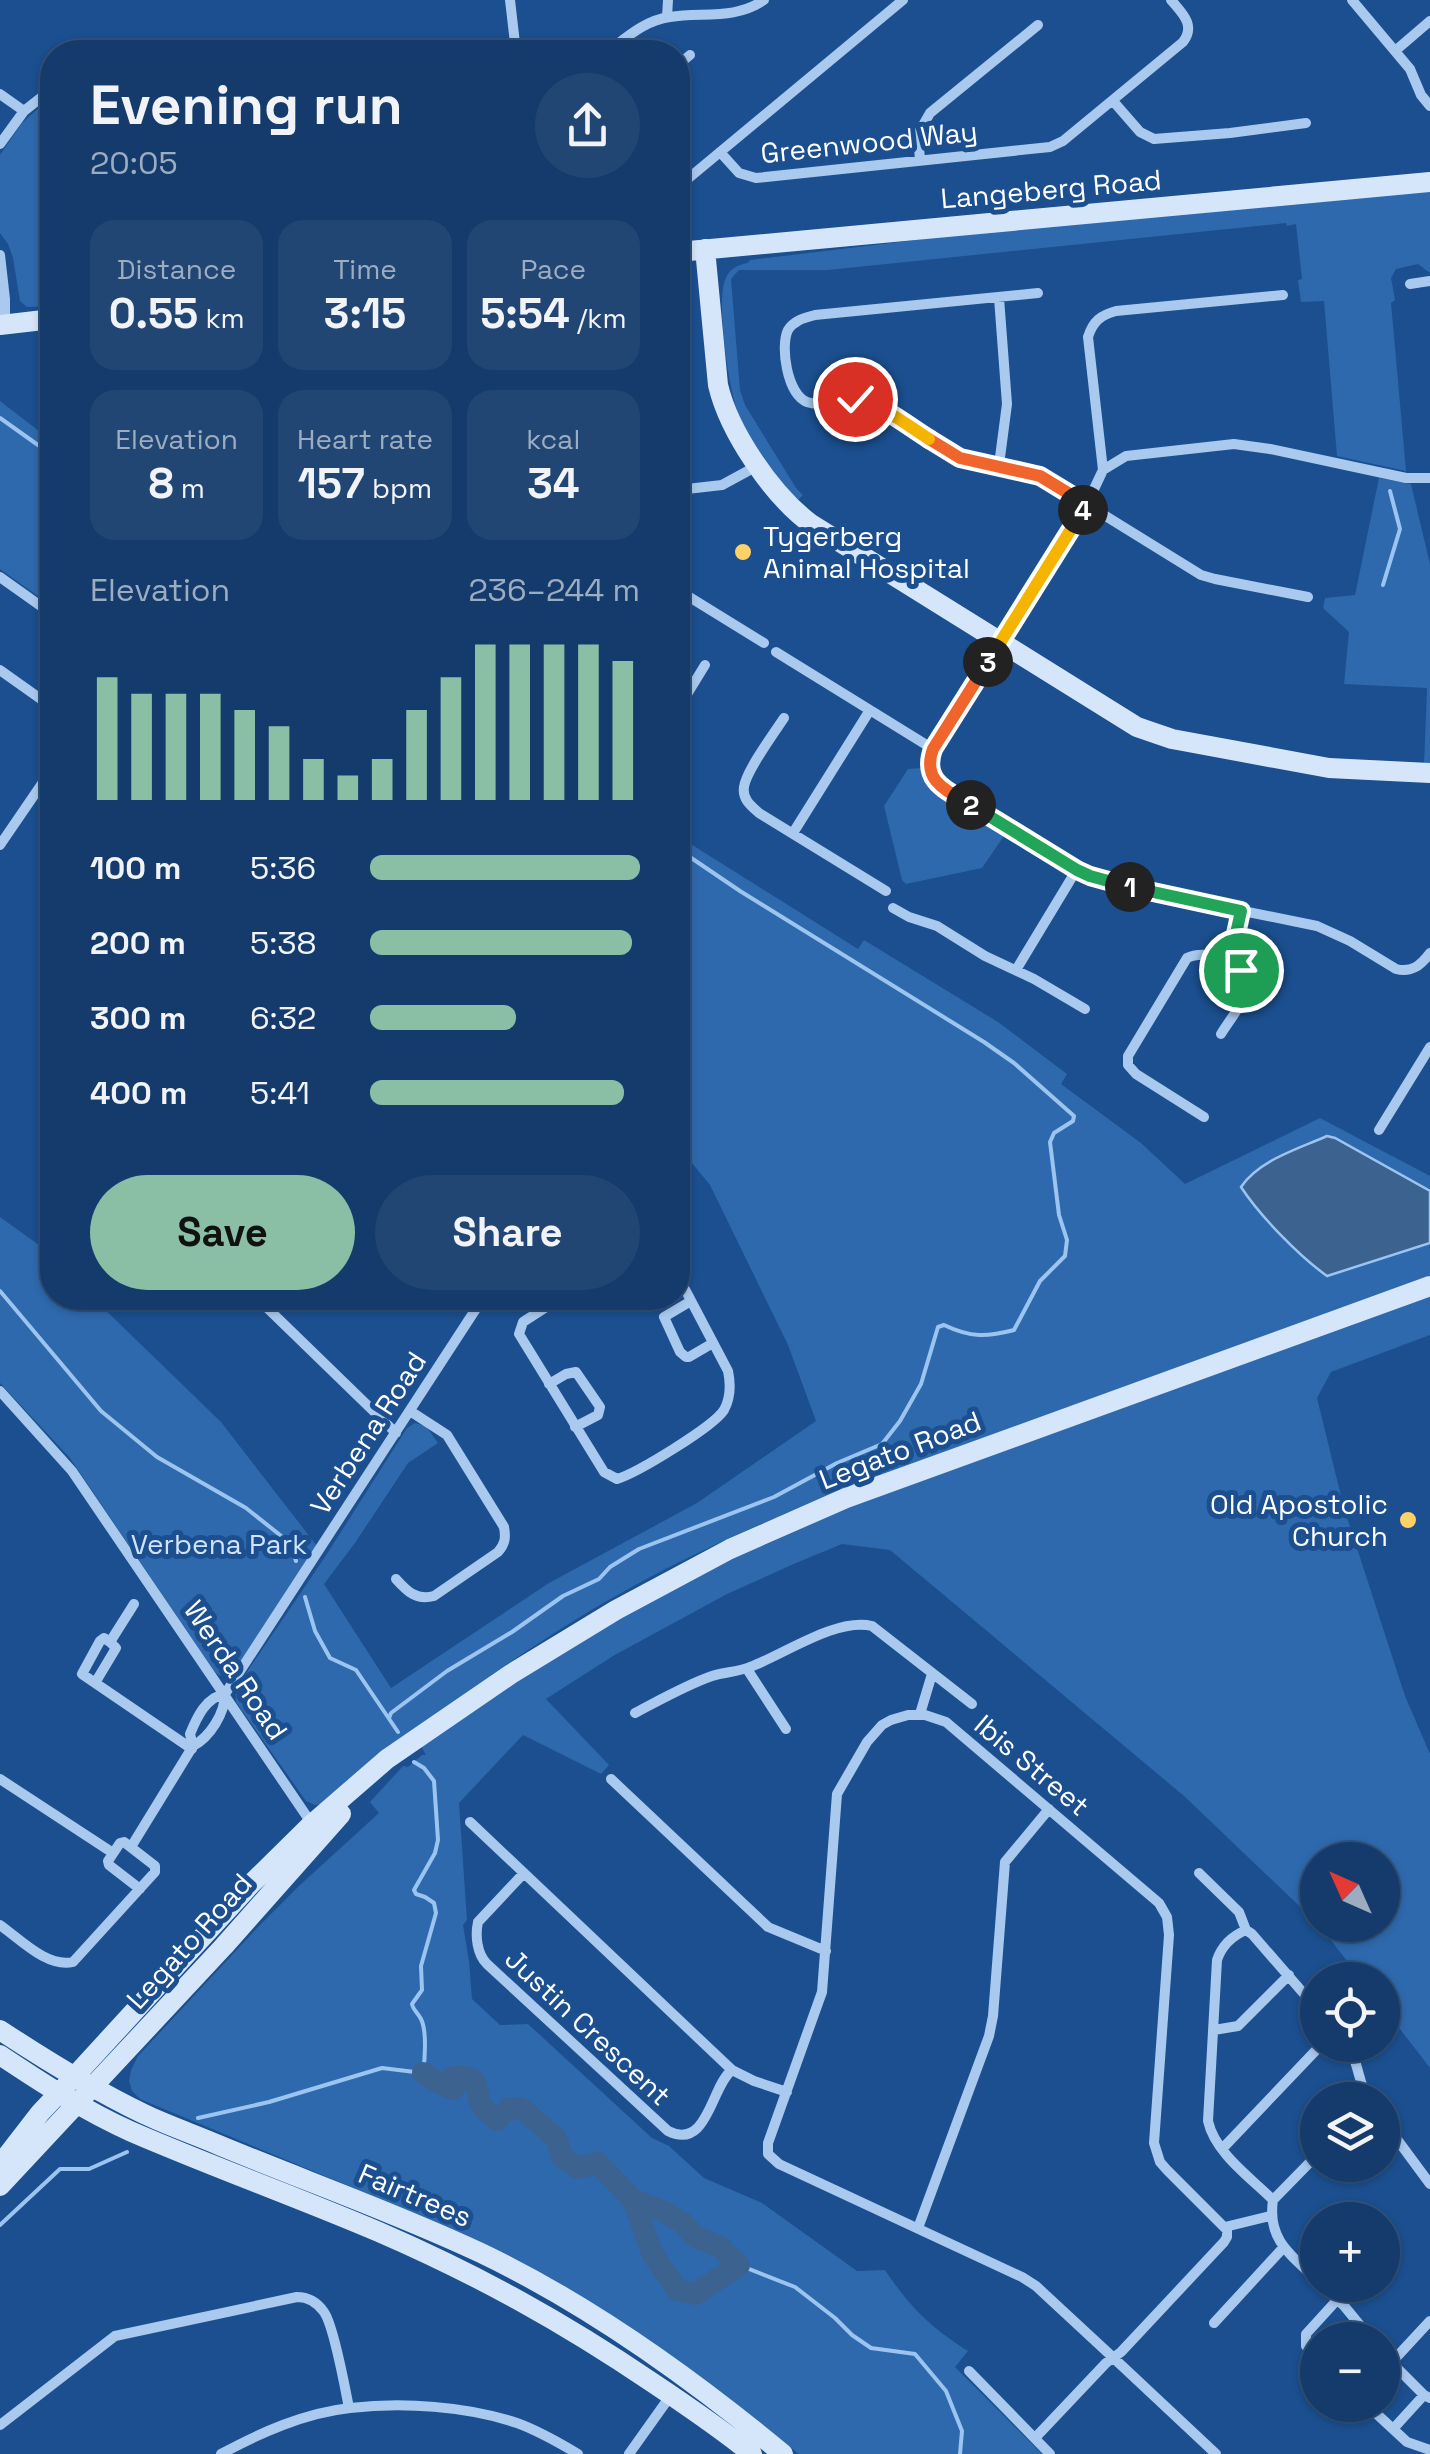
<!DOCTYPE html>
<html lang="en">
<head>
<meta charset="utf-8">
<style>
	:root { --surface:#143b6b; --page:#214673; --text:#f1f3f6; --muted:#9dadc1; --line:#33557e; --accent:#8abfa5 }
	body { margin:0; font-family:"Space Grotesk",sans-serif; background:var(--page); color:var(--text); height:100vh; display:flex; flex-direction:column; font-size:38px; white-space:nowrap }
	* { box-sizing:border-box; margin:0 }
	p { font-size:32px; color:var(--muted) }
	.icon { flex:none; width:55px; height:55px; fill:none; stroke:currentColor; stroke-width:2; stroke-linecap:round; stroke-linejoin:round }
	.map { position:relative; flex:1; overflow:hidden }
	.side { position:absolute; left:40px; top:40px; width:650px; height:1270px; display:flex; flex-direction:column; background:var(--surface); border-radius:40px; box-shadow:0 2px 8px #0004,0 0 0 2px var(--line) }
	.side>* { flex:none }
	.needle { width:65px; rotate:315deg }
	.controls { position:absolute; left:1300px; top:1842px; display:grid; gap:20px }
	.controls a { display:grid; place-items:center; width:100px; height:100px; border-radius:50%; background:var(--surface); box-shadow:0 2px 8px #0004,0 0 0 2px var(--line); font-size:50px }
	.pin { position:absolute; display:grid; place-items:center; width:85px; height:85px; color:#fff; margin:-42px; border:5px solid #fff; border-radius:50%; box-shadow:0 2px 10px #0007 }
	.km { position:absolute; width:50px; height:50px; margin:-25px; border-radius:50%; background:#222; color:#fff; font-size:28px; line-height:50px; text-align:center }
	.round { display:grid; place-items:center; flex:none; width:105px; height:105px; border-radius:52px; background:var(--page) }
	.summary { display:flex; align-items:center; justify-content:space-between; height:170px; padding:0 50px }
	h1 { font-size:55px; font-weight:700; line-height:75px }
	.metrics { display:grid; grid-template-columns:repeat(3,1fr); gap:15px; height:170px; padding:10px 50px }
	.metrics div { display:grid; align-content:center; border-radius:25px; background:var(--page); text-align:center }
	.metrics b { font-size:42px; font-weight:700 }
	.metrics small { font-size:28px; font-weight:400 }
	.metrics p { font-size:28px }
	.chart { height:280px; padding:20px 50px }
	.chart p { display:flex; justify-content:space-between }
	.chart svg { width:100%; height:180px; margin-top:10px; stroke:var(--accent); stroke-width:6 }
	.button { display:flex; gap:20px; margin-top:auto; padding:20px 50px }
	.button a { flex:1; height:115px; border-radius:60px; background:var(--accent); color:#111; font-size:40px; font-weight:700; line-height:115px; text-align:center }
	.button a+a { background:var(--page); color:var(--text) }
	ul { padding:0 50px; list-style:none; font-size:32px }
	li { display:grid; grid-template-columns:160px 120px 1fr; align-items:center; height:75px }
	li i { height:25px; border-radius:12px; background:var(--accent) }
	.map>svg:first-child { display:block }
</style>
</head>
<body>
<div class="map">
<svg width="1430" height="2454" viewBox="0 0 1430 2454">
	<rect width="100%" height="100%" fill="#1b4f8f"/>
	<!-- green -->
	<path fill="#2e69ad" d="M52 96V306L27 307 20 301 13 258 8 244 0 233V155L22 123Z
		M1430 191V273L1418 264 1396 269 1391 278 1395 300 1391 303 1406 471 1337 456 1324 301 1301 302 1298 280 1302 279 1296 224 1287 226 1286 223 828 270H739L731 279 740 390 745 405 796 488 803 495 796 502C777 482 753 443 740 418 729 395 716 303 725 280 729 269 737 265 748 263L750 260 941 237Z
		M0 401 52 441V606L0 569Z
		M1379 478 1411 484 1430 564V766H1424L1427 688 1344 684 1349 632 1323 608 1325 598 1355 595Z
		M922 768 925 778 933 789 1006 833 982 868 906 884 902 880 884 806 908 769Z
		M678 836 858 949 864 940 998 1022 1067 1074 1061 1084 1141 1143 1185 1184 1320 1118 1430 1176V1276C1292 1326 1155 1376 1017 1426 872 1478 726 1530 593 1609 497 1666 410 1734 324 1804L315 1805 306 1801 236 1702V1688L325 1557 407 1428 415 1423 426 1426 438 1443 408 1463 355 1543 324 1584 391 1688 549 1583 697 1503 816 1421 788 1345 710 1185 678 1146Z
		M0 1217 39 1245 52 1258V1298H93L221 1422 317 1546 233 1673C226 1678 220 1677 214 1671L70 1458 0 1383Z
		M1430 1293V1335L1331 1372 1317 1398 1344 1508 1405 1696 1430 1754V2068L1383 2007 1382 1980H1362L1319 1925H1382V1860H1318L1317 1923 1184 1796 890 1550 842 1544 796 1563 727 1594 613 1656 546 1699 609 1765 601 1774 523 1735 459 1803 467 1920 463 1925 469 1961 472 1999 500 2025 528 2024 652 2138 669 2146 704 2178 762 2203 857 2271 885 2270C910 2307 930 2327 968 2351L955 2367 1042 2454H799L710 2384 375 2197 140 2099 132 2091 129 2081 131 2070 138 2056 258 1927 300 1885 379 1813 370 1802 403 1766 408 1767 422 1755H426L421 1746 556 1652 695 1574 834 1512Z"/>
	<!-- water -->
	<path fill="#3c6290" stroke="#9cc4f0" stroke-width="2.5" d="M1327 1136 1335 1138 1430 1191V1243L1327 1276C1299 1256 1260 1216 1241 1187 1259 1160 1298 1149 1327 1136Z"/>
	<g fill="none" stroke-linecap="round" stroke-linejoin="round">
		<!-- stream -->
		<path stroke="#9cc4f0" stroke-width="4" d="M0 418 52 455
			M1383 585 1400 529 1390 491
			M0 1291 101 1411 157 1457 246 1508 285 1539 291 1546 296 1561
			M305 1597 315 1631 330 1658 356 1670 398 1732
			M389 1718 391 1713 447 1671 512 1632 563 1596 599 1579 610 1567 639 1549 774 1497 837 1463 882 1444 900 1421 921 1384 938 1327 944 1325C971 1338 987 1337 1014 1330L1040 1281 1065 1256 1067 1240 1059 1215 1050 1142 1054 1133 1073 1121 1074 1116 1014 1063 984 1042 740 891 678 849
			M198 2118 269 2102 382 2068 423 2073C425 2059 427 2031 421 2019 418 2013 413 2010 412 2004L422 1990 421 1966 436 1913 434 1903 425 1897 416 1894 414 1890 435 1853 438 1840 434 1781 424 1768 414 1762
			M0 2225 60 2169H89L127 2152
			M739 2265 795 2287 835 2318 852 2335 871 2348 915 2354 946 2391 962 2431 960 2454"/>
		<!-- river -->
		<path stroke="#3c6290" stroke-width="22" d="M423 2073C430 2078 446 2087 454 2089L453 2077C487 2075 470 2090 484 2108 487 2113 493 2116 497 2120L509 2108H521L556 2138 562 2157 578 2168 598 2163 633 2200 653 2255 677 2290 695 2294 739 2265 720 2247 694 2236 683 2223 663 2211 633 2200"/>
		<!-- street -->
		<path stroke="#a9c9ee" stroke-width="10" d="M510 0 516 52
			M1352 0 1410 69 1421 95 1430 106
			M667 17 668 0
			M1395 51 1430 21
			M607 52C626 38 645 20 670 17 703 12 735 20 764 0
			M678 65 690 55
			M0 94 24 111
			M1113 101 1140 132 1154 139 1230 133 1306 123
			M0 144 24 111 52 89
			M720 152 739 173 756 178 1050 147 1063 141 1183 42C1196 25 1182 13 1171 0
			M920 160 918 134 930 113 1038 25
			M678 187 903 0
			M0 255 5 299V324
			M1410 284 1430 281
			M1038 293 815 315C805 318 794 320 788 330 780 346 787 394 807 402 821 407 839 399 854 399 856 399 867 401 870 402L960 457 1030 473 1049 481 1201 575 1215 579 1308 597
			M999 298 1007 404 999 465
			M48 431 52 425
			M1103 470 1088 337C1093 321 1101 315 1116 311L1283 295
			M1430 478H1406L1270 449 1234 444 1126 456 1103 470 1087 504 933 749C927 764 929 777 942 787L1091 876 1145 891 1317 926 1350 941 1396 969C1412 973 1421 965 1430 953
			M678 490 722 485 757 466
			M0 577 52 614
			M678 590 764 643
			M776 652 933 749
			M0 670 52 707
			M678 709 705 665
			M784 718C774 733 746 771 744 787 742 799 751 806 759 813L886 891
			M793 833 870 710
			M0 845 52 769
			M893 908 909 917 937 926 985 956 1034 979 1085 1009
			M1229 961 1241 911
			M1016 970 1077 869
			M1204 1117 1136 1074 1128 1065V1056L1187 958C1206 948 1255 962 1247 991 1242 1005 1229 1021 1221 1034
			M1379 1130 1430 1047
			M257 1298 396 1433
			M560 1298 523 1322 519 1334 604 1472 617 1479C637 1473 713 1427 724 1410 731 1397 731 1385 728 1371L678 1276
			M691 1301 664 1317 680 1352 686 1357H689L713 1343
			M549 1384 566 1374 576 1372 600 1407 598 1415 575 1427
			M0 1391 72 1471 312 1824
			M396 1579C407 1591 416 1601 434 1596L498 1552C505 1544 506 1538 504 1527L447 1435 410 1411
			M110 1642 104 1638 100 1641 82 1674 192 1749
			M110 1642 134 1604
			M747 1669 786 1729
			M95 1683 116 1648 110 1642
			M635 1713C660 1700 686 1685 712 1676 724 1672 738 1672 750 1667 783 1655 837 1617 872 1626L972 1704
			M920 1714 932 1674
			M193 1746 190 1734C197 1717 206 1697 225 1694
			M0 1779 113 1853
			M611 1779 768 1927 826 1951
			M470 1822 732 2070 754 2081 787 2092
			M131 1847 193 1746C210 1737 225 1713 225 1694L483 1298
			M524 1873 478 1922C475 1936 477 1954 487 1964L668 2131C708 2151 711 2086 732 2070
			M1199 1873 1239 1912 1246 1930
			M0 1925C20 1939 47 1968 73 1962L155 1872V1866L124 1842 120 1843 108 1861 109 1865 140 1889
			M1318 2010 1252 1934 1246 1930C1232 1936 1222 1945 1217 1960L1208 2121C1215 2153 1251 2178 1273 2200 1267 2240 1291 2255 1318 2281
			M1214 2030 1238 2026 1289 1975
			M1346 2045C1360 2062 1357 2082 1369 2100
			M1382 2119 1430 2184
			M1222 2149 1321 2045
			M1273 2200 1318 2154
			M1225 2227 1270 2216
			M918 2228 989 2036 993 2016 1005 1862 1049 1809
			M1322 2285 1345 2307 1372 2340
			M1214 2323 1283 2248
			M1382 2353 1424 2395 1430 2398
			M1318 2358 1306 2346V2334L1337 2300
			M1391 2363 1430 2321
			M969 2371 1050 2454
			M1367 2405 1407 2442 1430 2450
			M0 2425 115 2336 297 2297C308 2297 317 2302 324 2312 334 2326 345 2388 349 2408
			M1393 2429 1424 2395
			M1035 2438 1106 2363 1121 2352 1224 2242 1227 2237V2230L1167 2170 1160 2162 1154 2143 1169 1935 1167 1917 1159 1903 946 1722 925 1715H908L891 1720 882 1725 867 1742 837 1794 822 1992 768 2143V2154L779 2164 1022 2277 1036 2286 1105 2350 1120 2364 1216 2454
			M221 2454C260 2433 304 2413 350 2408 403 2402 466 2406 517 2423 539 2431 558 2442 578 2454
			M629 2454 671 2395"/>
		<!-- secondary -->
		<path stroke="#d6e6fa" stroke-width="20" d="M705 249 718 385C729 432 772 495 811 524L1137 727 1172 739 1329 768 1430 773
			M678 252 1430 182
			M0 325 52 319
			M0 2030C47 2061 94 2090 144 2114 169 2126 196 2135 221 2146 308 2182 396 2213 481 2253 590 2305 690 2377 783 2454
			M0 2055C42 2083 85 2111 132 2132 213 2167 297 2197 379 2232 478 2275 563 2322 653 2383 686 2405 720 2428 752 2454
			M0 2165 40 2113 74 2077 252 1883 312 1824 387 1759 511 1674 616 1610 730 1549 846 1498 1430 1286
			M0 2186 224 1946 341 1814"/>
	</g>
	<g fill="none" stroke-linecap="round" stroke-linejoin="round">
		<defs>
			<path id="split-1" d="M1130 887 1241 911 1230 961 1241 970"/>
			<path id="split-2" d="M971 805 1077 870 1090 876 1130 887"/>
			<path id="split-3" d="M971 805C948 791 921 782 933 749L988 662"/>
			<path id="split-4" d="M988 662 1083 510"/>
			<path id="split-5" d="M929 439 960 458 1040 476 1086 504 1083 510"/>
			<path id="split-6" d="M855 399C883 405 905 424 929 439"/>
		</defs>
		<!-- split-1 casing -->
		<use href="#split-1" stroke="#fff" stroke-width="20"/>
		<!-- split-2 casing -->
		<use href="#split-2" stroke="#fff" stroke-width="20"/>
		<!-- split-3 casing -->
		<use href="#split-3" stroke="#fff" stroke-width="20"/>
		<!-- split-4 casing -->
		<use href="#split-4" stroke="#fff" stroke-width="20"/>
		<!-- split-5 casing -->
		<use href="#split-5" stroke="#fff" stroke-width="20"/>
		<!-- split-6 casing -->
		<use href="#split-6" stroke="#fff" stroke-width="20"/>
		<!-- split-1 -->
		<use href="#split-1" stroke="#22a559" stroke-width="12"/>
		<!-- split-2 -->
		<use href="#split-2" stroke="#22a559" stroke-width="12"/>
		<!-- split-3 -->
		<use href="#split-3" stroke="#f0652b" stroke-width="12"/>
		<!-- split-4 -->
		<use href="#split-4" stroke="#f5b400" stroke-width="12"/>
		<!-- split-5 -->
		<use href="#split-5" stroke="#f0652b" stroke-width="12"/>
		<!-- split-6 -->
		<use href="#split-6" stroke="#f5b400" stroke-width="12"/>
	</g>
	<!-- markers -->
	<g fill="#ffd166" stroke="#1b4f8f" stroke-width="4">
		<circle cx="743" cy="552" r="10"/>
		<circle cx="1408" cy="1520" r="10"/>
	</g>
	<g text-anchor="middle" stroke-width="10" stroke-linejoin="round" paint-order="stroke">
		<!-- street labels -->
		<g font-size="28" fill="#fff" stroke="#1b4f8f">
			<text transform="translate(869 142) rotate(-6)" y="10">Greenwood Way</text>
			<text transform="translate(1051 189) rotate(-5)" y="10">Langeberg Road</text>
			<text transform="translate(368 1433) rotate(-57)" y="10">Verbena Road</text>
			<text transform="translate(900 1450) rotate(-21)" y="10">Legato Road</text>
			<text transform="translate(236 1670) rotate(56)" y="10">Werda Road</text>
			<text transform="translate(1032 1765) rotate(40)" y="10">Ibis Street</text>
			<text transform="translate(189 1941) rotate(-48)" y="10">Legato Road</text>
			<text transform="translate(588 2027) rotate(43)" y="10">Justin Crescent</text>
			<text transform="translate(415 2195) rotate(23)" y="10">Fairtrees</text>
		</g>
		<!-- poi labels -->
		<g font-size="28" fill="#fff" stroke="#1b4f8f" text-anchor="start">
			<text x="763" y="546">Tygerberg<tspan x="763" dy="32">Animal Hospital</tspan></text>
			<text x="1388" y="1514" text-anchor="end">Old Apostolic<tspan x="1388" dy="32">Church</tspan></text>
		</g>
		<!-- park labels -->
		<g font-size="28" fill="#cfe3fa" stroke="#1b4f8f">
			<text x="219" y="1554">Verbena Park</text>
		</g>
	</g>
</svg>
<div class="controls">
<a><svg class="needle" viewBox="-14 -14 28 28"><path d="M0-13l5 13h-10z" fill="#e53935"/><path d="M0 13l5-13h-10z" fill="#9dadc1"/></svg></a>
<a><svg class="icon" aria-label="locate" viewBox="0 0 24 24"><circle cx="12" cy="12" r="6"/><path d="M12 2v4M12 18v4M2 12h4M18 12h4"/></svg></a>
<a><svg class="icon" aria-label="layers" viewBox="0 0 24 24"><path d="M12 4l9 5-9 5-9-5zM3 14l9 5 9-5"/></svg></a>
<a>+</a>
<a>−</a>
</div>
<div class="pin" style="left:1241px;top:970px;background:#1e9e55"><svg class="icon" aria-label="arrive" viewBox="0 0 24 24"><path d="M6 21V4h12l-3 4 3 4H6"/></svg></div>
<div class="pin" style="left:855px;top:399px;background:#d93025"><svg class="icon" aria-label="check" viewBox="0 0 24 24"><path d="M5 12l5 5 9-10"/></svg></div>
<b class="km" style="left:1130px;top:887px">1</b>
<b class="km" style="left:971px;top:805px">2</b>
<b class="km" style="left:988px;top:662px">3</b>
<b class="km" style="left:1083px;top:510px">4</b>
<section class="side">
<div class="summary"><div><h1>Evening run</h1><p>20:05</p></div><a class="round"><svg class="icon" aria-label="share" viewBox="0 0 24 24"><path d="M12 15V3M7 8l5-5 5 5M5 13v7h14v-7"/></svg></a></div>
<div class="metrics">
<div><p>Distance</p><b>0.55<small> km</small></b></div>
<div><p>Time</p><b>3:15</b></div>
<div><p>Pace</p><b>5:54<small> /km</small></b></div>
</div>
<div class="metrics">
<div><p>Elevation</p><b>8<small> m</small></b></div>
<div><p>Heart rate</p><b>157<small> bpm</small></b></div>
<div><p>kcal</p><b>34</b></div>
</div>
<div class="chart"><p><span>Elevation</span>236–244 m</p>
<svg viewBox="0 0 160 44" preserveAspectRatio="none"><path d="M5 44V14M15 44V18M25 44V18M35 44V18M45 44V22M55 44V26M65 44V34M75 44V38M85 44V34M95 44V22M105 44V14M115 44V6M125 44V6M135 44V6M145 44V6M155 44V10"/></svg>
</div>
<ul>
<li><b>100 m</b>5:36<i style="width:100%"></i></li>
<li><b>200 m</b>5:38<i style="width:97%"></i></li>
<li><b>300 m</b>6:32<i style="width:54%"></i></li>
<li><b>400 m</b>5:41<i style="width:94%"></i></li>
</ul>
<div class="button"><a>Save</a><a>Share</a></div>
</section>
</div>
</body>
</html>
